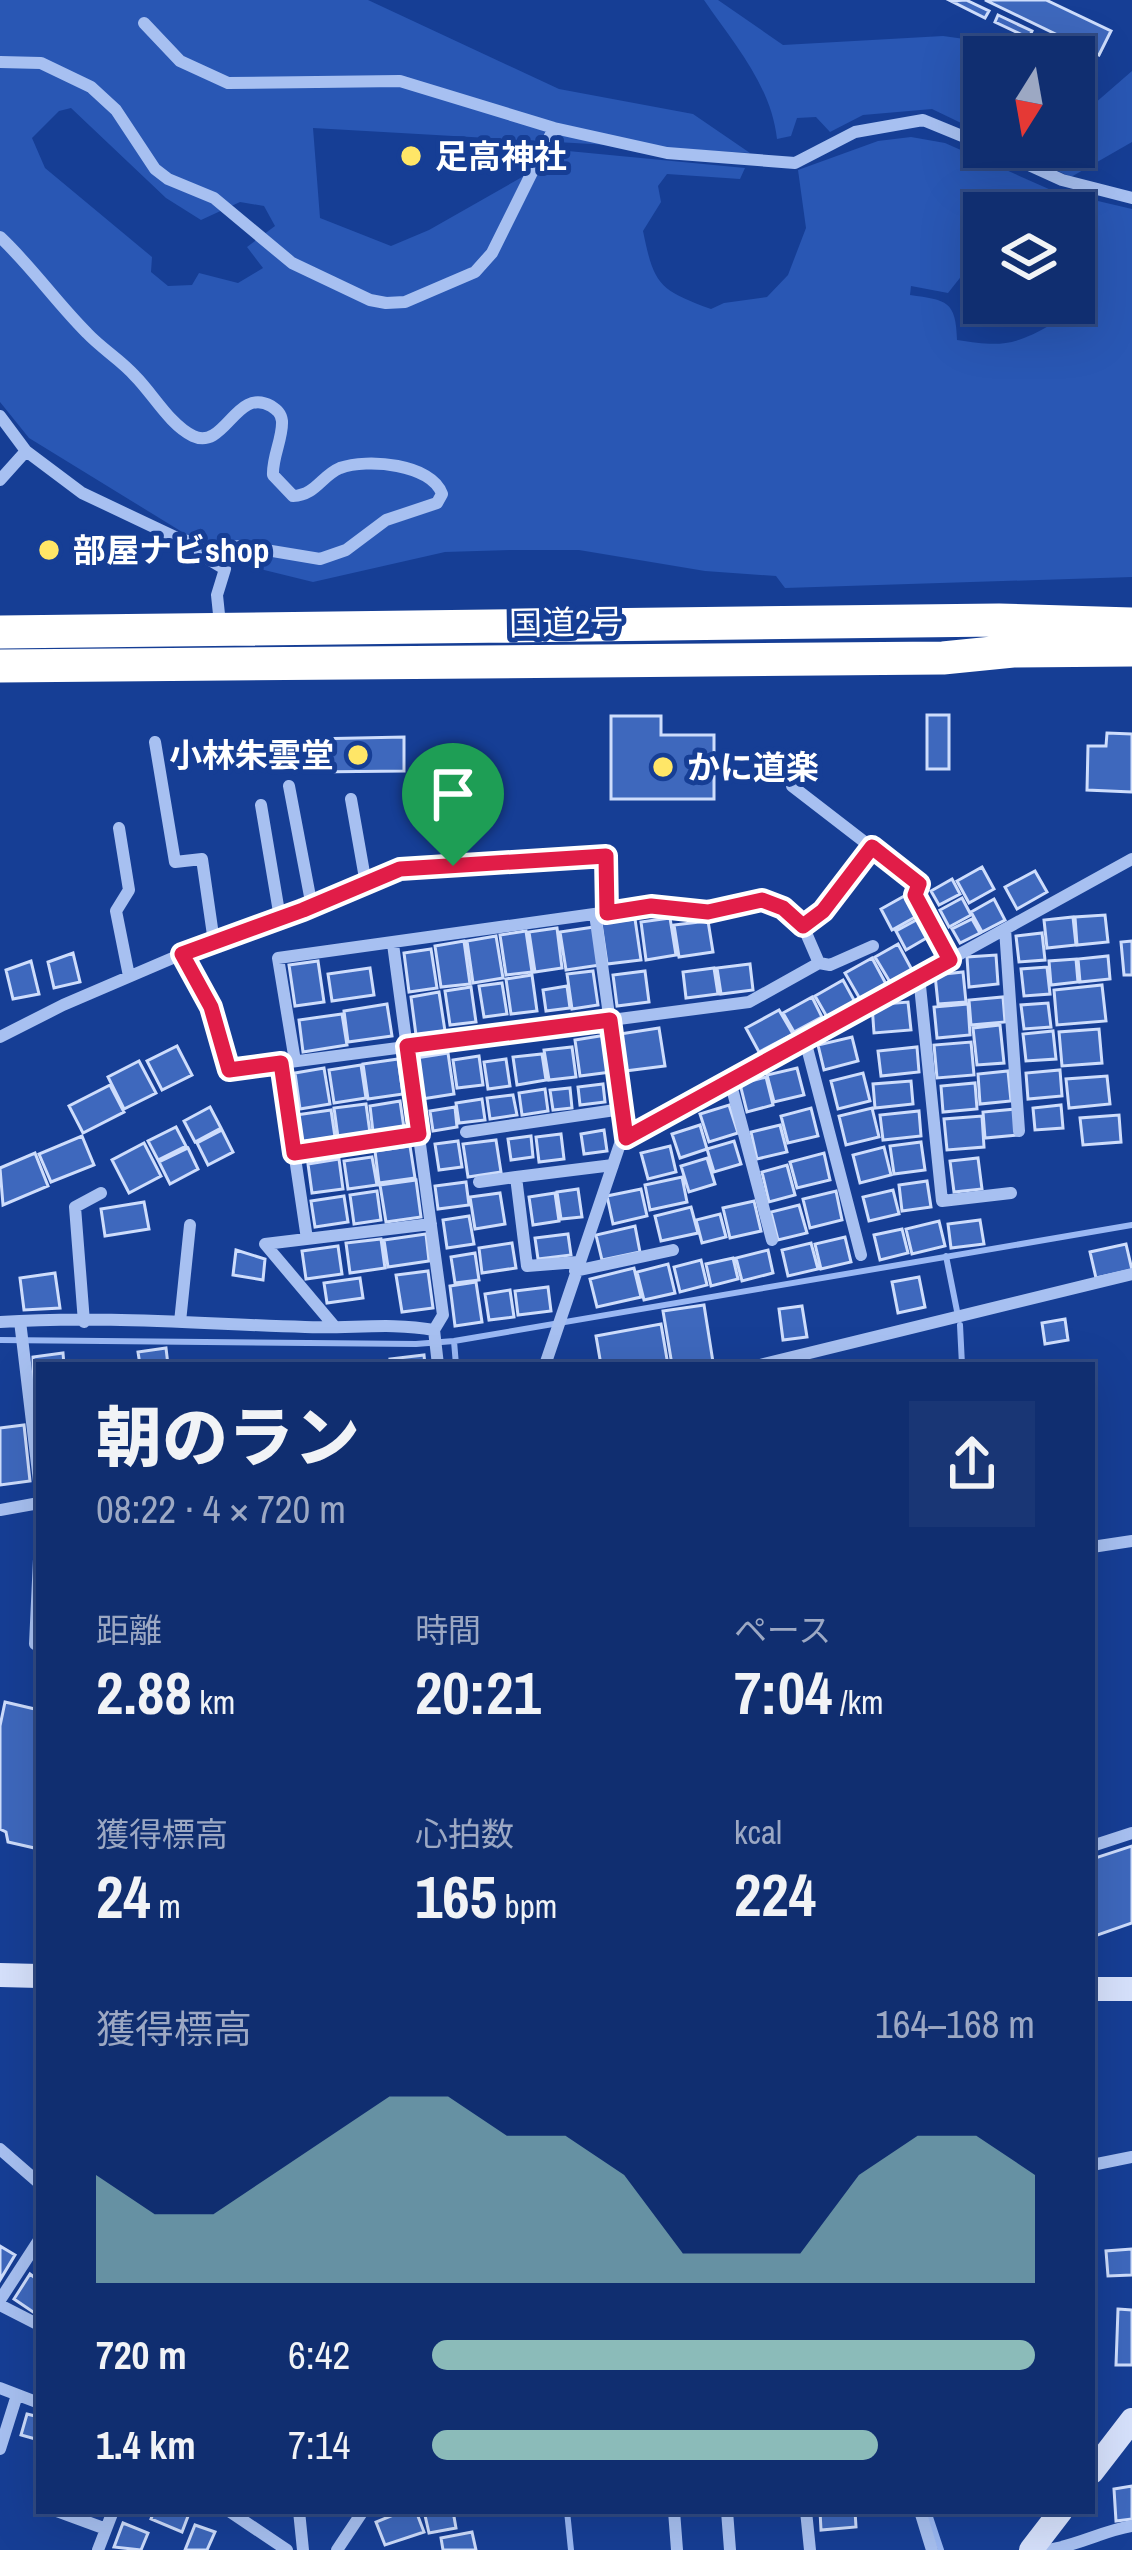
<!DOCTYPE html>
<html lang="ja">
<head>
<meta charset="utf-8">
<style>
	:root { --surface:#102e70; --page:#193675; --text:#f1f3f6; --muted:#9ca8c3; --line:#304a83; --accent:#8bbbb9 }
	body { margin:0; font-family:"Archivo Narrow","Noto Sans JP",sans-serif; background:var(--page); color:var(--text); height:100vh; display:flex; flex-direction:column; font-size:45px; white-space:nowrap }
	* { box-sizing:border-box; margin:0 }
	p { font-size:39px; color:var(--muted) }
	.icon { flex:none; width:66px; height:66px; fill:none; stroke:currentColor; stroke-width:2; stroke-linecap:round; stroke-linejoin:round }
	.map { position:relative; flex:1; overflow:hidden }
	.panel { position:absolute; left:36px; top:1362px; width:1059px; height:1152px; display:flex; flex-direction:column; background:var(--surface); border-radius:0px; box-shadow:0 12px 48px #0002,0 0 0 3px var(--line) }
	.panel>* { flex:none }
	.needle { width:78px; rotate:191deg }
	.fabs { position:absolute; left:963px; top:36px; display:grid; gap:24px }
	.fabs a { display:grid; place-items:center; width:132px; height:132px; border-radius:0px; background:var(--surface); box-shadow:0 12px 48px #0002,0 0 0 3px var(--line); font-size:60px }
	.pin { position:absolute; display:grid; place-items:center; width:102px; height:102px; color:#fff; margin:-123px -51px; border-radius:50% 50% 50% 0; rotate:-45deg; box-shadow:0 0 12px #0007 }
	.pin .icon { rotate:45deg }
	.round { display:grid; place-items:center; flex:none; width:126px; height:126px; border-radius:0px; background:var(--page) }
	.summary { display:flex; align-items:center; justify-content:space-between; height:204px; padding:0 60px }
	h1 { font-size:66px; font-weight:800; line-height:90px }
	.figures { display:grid; grid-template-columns:repeat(3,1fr); gap:18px; height:204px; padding:12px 60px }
	.figures div { display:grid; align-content:center }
	.figures b { font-size:60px; font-weight:800 }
	.figures small { font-size:33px; font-weight:400 }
	.figures p { font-size:33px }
	.chart { height:336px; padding:24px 60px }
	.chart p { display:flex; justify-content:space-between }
	.chart svg { width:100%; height:216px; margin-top:12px; fill:var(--accent); opacity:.7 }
	ul { padding:0 60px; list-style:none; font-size:39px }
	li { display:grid; grid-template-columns:192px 144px 1fr; align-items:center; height:90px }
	li i { height:30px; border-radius:15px; background:var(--accent) }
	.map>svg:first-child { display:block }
</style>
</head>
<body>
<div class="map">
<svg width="1132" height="2550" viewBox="0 0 1132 2550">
	<rect width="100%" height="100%" fill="#163e95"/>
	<!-- green -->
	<path fill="#2957b4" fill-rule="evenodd" d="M0 0H368L559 89 693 114 750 153 313 128 320 218 391 246 429 230 568 151 745 168 740 179 667 174 658 186 661 202 643 231C654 285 659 290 711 309L724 303 767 297 788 275 806 228 798 170 878 141 911 137 945 143 1051 190 1132 209V577L785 588 776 576 705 571 579 550H512L445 552 313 582 231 562 29 438 0 402ZM71 108 166 198 201 220 240 202 264 206 275 226 247 247 263 268 238 283 199 273 192 285 168 286 151 272 152 257 45 168 32 138 59 111ZM984 213H1074V303H1045L1052 324C1014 346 1000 347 957 340 956 301 947 300 910 295L911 286 948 293 967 269 984 273Z
		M704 0H718L783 45 943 36 972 40 1004 57H984V134L932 109 863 115 830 132 816 117 797 118 791 136 777 139C771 85 734 44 704 0Z
		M1132 71V142L1071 177 1006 147H1074V94L1094 104Z"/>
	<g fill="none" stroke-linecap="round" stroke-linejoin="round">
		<!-- stream -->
		<path stroke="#9ab8f4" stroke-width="6" d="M946 1256 957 1311
			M960 1325 962 1365
			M0 1340 416 1344 454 1341 1132 1225
			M454 1341 456 1365
			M567 2511 571 2550
			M928 2511 941 2550"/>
	</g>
	<!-- building -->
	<path fill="#3e68bd" stroke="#ceddfc" stroke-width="3" d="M966 0 989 11 985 18 951 1Z
		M985 0H1046L1111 31 1099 55Z
		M998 15 1032 31 1029 38 995 22Z
		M1040 35 1074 51 1071 57 1037 42Z
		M927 715H949V769H927Z
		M611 716H661V735H714V799H611Z
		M1107 733 1132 734V792L1087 790 1088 746H1106Z
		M404 737V771L312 772 311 739Z
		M439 792 437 816 411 818 409 794Z
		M982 867 994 889 969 903 957 881Z
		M1035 871 1047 892 1017 909 1005 887Z
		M952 879 960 894 939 905 931 891Z
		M906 895 917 916 892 930 881 909Z
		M962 898 971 915 949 927 940 910Z
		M994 899 1005 920 982 932 971 912Z
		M1105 915 1108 942 1077 945 1075 917Z
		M1073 917 1076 945 1047 948 1044 920Z
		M670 918 676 955 646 960 641 922Z
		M920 918 930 936 906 950 896 931Z
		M635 919 641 960 607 964 601 923Z
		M972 919 980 933 960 943 952 929Z
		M708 921 713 952 679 957 674 925Z
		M594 927 600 965 566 970 560 932Z
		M557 928 562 968 535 972 529 932Z
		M526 931 532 972 506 975 500 935Z
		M1042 933 1045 960 1019 962 1016 936Z
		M496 936 503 978 473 983 467 941Z
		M464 941 470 984 441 987 435 946Z
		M1132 941V975H1124L1121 942Z
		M898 944 912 970 890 982 875 957Z
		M431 949 437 988 409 992 404 953Z
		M73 953 80 982 54 988 48 962Z
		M996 955 998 984 969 987 967 957Z
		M1108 956 1110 979 1080 982 1078 959Z
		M872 958 886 984 860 999 845 973Z
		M1076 959 1078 982 1051 985 1049 961Z
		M31 961 39 994 13 999 6 970Z
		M318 961 324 1002 295 1006 289 965Z
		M750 964 753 990 721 994 717 968Z
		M1047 967 1050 994 1024 996 1021 969Z
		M370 968 374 995 332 1001 328 974Z
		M714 968 718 994 686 998 683 972Z
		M593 971 598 1005 572 1009 567 974Z
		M645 971 649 1002 617 1006 613 975Z
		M963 972 966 1002 938 1004 935 975Z
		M532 975 537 1011 511 1014 506 979Z
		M843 980 855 1002 827 1017 815 996Z
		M502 983 507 1014 484 1017 479 986Z
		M1102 985 1106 1021 1057 1025 1054 990Z
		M567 986 570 1008 546 1011 543 990Z
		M471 987 476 1022 450 1025 445 991Z
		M439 992 445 1031 416 1035 411 997Z
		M812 997 822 1017 794 1032 783 1013Z
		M1003 997 1005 1022 971 1025 969 1000Z
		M908 1002 911 1030 874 1033 872 1005Z
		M1048 1003 1051 1027 1024 1029 1021 1005Z
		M387 1004 392 1036 348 1042 344 1011Z
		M968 1004 970 1035 937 1038 934 1007Z
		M779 1010 793 1034 759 1052 746 1028Z
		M342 1014 347 1045 303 1052 299 1020Z
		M1000 1025 1004 1063 977 1065 973 1028Z
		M659 1028 665 1066 625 1071 620 1034Z
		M1099 1029 1102 1063 1062 1066 1059 1032Z
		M1053 1031 1056 1059 1026 1061 1023 1034Z
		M606 1035 611 1072 580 1076 575 1040Z
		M852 1037 858 1061 824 1070 818 1045Z
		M971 1042 974 1075 937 1078 934 1045Z
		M177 1046 192 1075 162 1090 147 1061Z
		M572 1047 576 1077 549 1080 544 1050Z
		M917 1047 919 1072 881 1076 878 1051Z
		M448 1053 454 1094 422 1099 416 1058Z
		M542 1054 546 1080 517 1085 513 1057Z
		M479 1056 483 1085 457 1088 453 1060Z
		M398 1059 403 1094 368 1099 363 1064Z
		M506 1059 510 1086 488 1089 484 1062Z
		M139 1061 156 1093 124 1109 108 1077Z
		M361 1065 366 1098 334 1103 329 1070Z
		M324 1068 330 1104 300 1109 295 1073Z
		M797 1068 804 1095 774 1102 767 1075Z
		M1060 1070 1062 1096 1028 1099 1026 1073Z
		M1008 1071 1011 1101 980 1104 978 1074Z
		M863 1073 870 1101 838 1109 831 1081Z
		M1107 1076 1110 1104 1069 1108 1066 1079Z
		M766 1077 773 1105 747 1112 740 1084Z
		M911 1081 913 1104 875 1108 873 1084Z
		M975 1083 977 1109 943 1112 941 1086Z
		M603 1084 605 1102 580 1105 578 1087Z
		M110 1085 124 1112 83 1133 69 1106Z
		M570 1088 572 1108 553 1110 550 1090Z
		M545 1089 548 1111 522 1115 519 1093Z
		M513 1095 517 1115 490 1119 487 1098Z
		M482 1099 485 1120 459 1123 456 1103Z
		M400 1101 404 1128 373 1132 370 1106Z
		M366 1104 370 1133 338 1137 334 1108Z
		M729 1105 738 1133 709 1142 700 1114Z
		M1061 1105 1063 1128 1035 1130 1033 1108Z
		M210 1107 221 1128 195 1142 184 1121Z
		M455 1107 457 1127 433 1131 430 1111Z
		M811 1108 818 1136 788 1143 781 1116Z
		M872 1108 879 1137 846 1145 839 1116Z
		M1016 1109 1018 1135 985 1138 983 1112Z
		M331 1110 335 1137 300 1142 296 1115Z
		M919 1111 921 1136 883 1140 880 1115Z
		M1119 1115 1121 1142 1083 1145 1080 1118Z
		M982 1116 984 1147 947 1150 944 1119Z
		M700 1125 707 1149 680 1158 672 1134Z
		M780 1125 787 1152 757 1159 751 1132Z
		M176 1127 186 1146 158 1160 148 1141Z
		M222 1130 233 1152 208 1165 197 1143Z
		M604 1130 607 1151 584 1154 581 1134Z
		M561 1134 564 1159 539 1162 536 1137Z
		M82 1136 94 1165 51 1182 39 1154Z
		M531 1136 533 1157 511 1160 508 1139Z
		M496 1140 501 1172 468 1177 463 1144Z
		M458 1141 462 1167 439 1170 435 1144Z
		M734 1141 741 1164 714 1172 707 1149Z
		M921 1142 925 1170 894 1174 890 1146Z
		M144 1143 161 1176 129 1193 112 1160Z
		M410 1146 415 1178 379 1183 375 1151Z
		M670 1146 676 1172 648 1179 641 1153Z
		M884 1147 891 1175 860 1183 853 1155Z
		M188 1148 198 1169 170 1184 159 1162Z
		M35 1153 48 1186 3 1205 0 1168Z
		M824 1153 830 1180 797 1188 790 1162Z
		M372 1157 377 1185 348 1189 344 1161Z
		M707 1158 715 1184 689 1192 681 1166Z
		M978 1158 982 1189 954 1192 950 1161Z
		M339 1159 343 1189 312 1193 308 1164Z
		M787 1165 795 1195 769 1202 762 1172Z
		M682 1177 687 1202 650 1210 645 1185Z
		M416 1180 421 1217 386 1222 380 1185Z
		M927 1181 931 1207 902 1211 899 1185Z
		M466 1182 469 1205 438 1209 435 1186Z
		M578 1189 582 1217 561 1219 557 1192Z
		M641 1189 647 1216 613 1224 607 1196Z
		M893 1190 899 1214 869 1221 863 1197Z
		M377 1191 381 1220 354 1224 350 1195Z
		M836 1191 842 1220 810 1228 803 1199Z
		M500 1193 505 1224 475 1229 470 1197Z
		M555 1193 559 1221 533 1225 529 1197Z
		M344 1196 348 1222 315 1227 311 1201Z
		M754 1201 761 1231 730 1238 723 1208Z
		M144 1202 149 1229 105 1236 101 1209Z
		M799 1205 807 1233 778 1240 771 1212Z
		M691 1207 698 1233 661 1241 655 1216Z
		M720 1214 726 1237 702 1243 696 1220Z
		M469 1216 474 1244 447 1248 443 1220Z
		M980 1220 984 1244 951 1248 948 1224Z
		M939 1221 945 1246 912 1254 906 1229Z
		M635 1226 640 1252 602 1260 596 1235Z
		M902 1229 908 1253 880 1260 874 1235Z
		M426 1234 429 1261 388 1267 384 1240Z
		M568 1234 571 1255 538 1259 535 1238Z
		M845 1237 851 1262 821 1269 815 1244Z
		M381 1239 385 1268 350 1273 346 1243Z
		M512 1243 516 1268 482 1273 479 1248Z
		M811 1243 818 1269 788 1276 782 1250Z
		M1126 1244 1132 1270 1096 1278 1090 1252Z
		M338 1246 342 1274 306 1279 302 1251Z
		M236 1250 265 1259 263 1280 233 1275Z
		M768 1250 773 1273 742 1281 736 1258Z
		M475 1253 479 1280 455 1283 451 1257Z
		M733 1258 738 1279 711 1286 706 1264Z
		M701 1260 707 1285 680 1292 674 1267Z
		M668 1264 675 1293 644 1300 637 1272Z
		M634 1268 641 1297 597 1307 590 1279Z
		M428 1271 433 1308 402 1312 396 1275Z
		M55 1273 60 1308 24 1310 20 1278Z
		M919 1277 925 1307 898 1313 892 1282Z
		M360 1278 363 1298 327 1303 324 1283Z
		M476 1282 482 1322 455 1326 450 1286Z
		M548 1287 551 1311 518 1315 515 1291Z
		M510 1290 514 1317 489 1320 485 1294Z
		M704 1305 713 1362 672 1365 663 1311Z
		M802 1306 807 1337 783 1340 779 1309Z
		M1065 1319 1068 1340 1045 1344 1042 1323Z
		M661 1324 668 1365H601L596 1336Z
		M166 1348 168 1365H140L138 1352Z
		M63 1353 64 1365H39V1400H34L33 1357Z
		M424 1355 425 1365H391L390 1359Z
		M24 1425 30 1481 0 1485V1428Z
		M5 1702 39 1710V1849L8 1842 6 1832 0 1829V1726Z
		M1132 1846V1923L1092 1937V1859Z
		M0 2246 15 2255 0 2280Z
		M1132 2249V2275L1108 2276 1106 2251Z
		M30 2274 39 2281V2316L14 2299Z
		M1118 2309 1132 2310V2365H1116Z
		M27 2414 39 2417V2440L21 2435Z
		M1132 2486V2519L1116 2521 1114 2489Z
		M154 2511H190L182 2532 151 2519Z
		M403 2511H416L424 2532 385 2545 376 2522Z
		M424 2511H453L456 2528 429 2533Z
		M820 2511H855L856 2527 821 2530Z
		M123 2523 148 2533 141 2550 114 2547Z
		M195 2525 215 2532 207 2550H185Z
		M472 2532 476 2550H443L441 2538Z"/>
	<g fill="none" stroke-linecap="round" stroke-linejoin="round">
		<!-- street -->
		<path stroke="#a7c0f1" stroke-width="12" d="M144 23 180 61 228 83 400 81 554 128 667 153 795 163 855 132 923 120 984 145
			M0 62 41 63 91 87 116 110 155 169 168 179 214 198 292 263 370 300 386 303 405 302 475 272 492 253 554 128
			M989 147 1062 180 1132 198
			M0 237C32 267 56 302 87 333 102 349 121 360 135 376 153 394 170 425 193 436 225 451 236 386 271 406 277 410 281 413 282 421 283 438 272 457 273 475L293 496C316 495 321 476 340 468 367 458 432 464 442 494L437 503 386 520 346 550 320 559 242 546 212 548 177 538 82 493 26 451 0 416
			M0 480 26 451
			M199 544 200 554 225 569 217 595 220 624
			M155 742 175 862 202 859 214 942
			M289 786 312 907
			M792 786 919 884 915 894 949 960
			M351 799 366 884
			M261 805 280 918
			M451 823 453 866
			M119 828 129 890 116 911 129 976
			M595 914 626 1138
			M803 926 823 911 872 847
			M1005 929 1019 1131
			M393 944 443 1315 434 1330
			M182 954 211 1007 229 1070 749 1002 819 963 803 926 783 908 762 900 708 912 651 906 278 958 295 1061
			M819 963 830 965 873 946
			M919 976 942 1201 1011 1193
			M0 1037 63 1005 182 954 303 910 400 869 606 857 607 913
			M805 1040 861 1255
			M281 1063 307 1239
			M730 1081 772 1240
			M466 1132 622 1109
			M294 1153 419 1134
			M479 1182 516 1177
			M578 1262 527 1266 516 1177 613 1165
			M575 1271 673 1250
			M20 1321 39 1481
			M0 1322C101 1315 204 1324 305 1327 349 1329 391 1322 434 1330L438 1365
			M84 1322 75 1207 101 1193
			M180 1322 190 1225
			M335 1327 265 1244 431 1224
			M545 1365 621 1141 1132 859
			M760 1365 1132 1274
			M0 1510 39 1503
			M1092 1547 1132 1541
			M35 1644 39 1559
			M1092 1846 1132 1833
			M0 2149 39 2183
			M1092 2165 1132 2157
			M0 2300 39 2240
			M0 2305 39 2325
			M0 2388 39 2403
			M0 2449 17 2395
			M57 2511 106 2529
			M229 2511 287 2550
			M299 2511 303 2550
			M674 2511 677 2550
			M727 2511 730 2550
			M806 2511 810 2550
			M920 2511 932 2550
			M98 2550 113 2511
			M337 2550 363 2511
			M1047 2550C1077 2546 1102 2531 1132 2526"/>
		<!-- secondary -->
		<path stroke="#d6e1fc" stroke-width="24" d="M0 1975 39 1976
			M1092 1989H1132
			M1092 2472 1132 2420
			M1031 2550 1061 2511"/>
		<!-- highway -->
		<path stroke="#fff" stroke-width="33" d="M0 632 999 620 1132 624
			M0 666 943 658 1013 651 1132 650"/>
	</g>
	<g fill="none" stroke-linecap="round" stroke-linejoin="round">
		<defs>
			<path id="route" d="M872 847 919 884 915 895 950 960 626 1138 610 1020 407 1046 419 1134 294 1153 281 1063 229 1070 211 1007 182 954 303 910 400 869 606 856 607 913 651 906 708 912 762 900 783 908 803 926 823 911Z"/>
		</defs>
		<!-- route casing -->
		<use href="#route" stroke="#fff" stroke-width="24"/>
		<!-- route -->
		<use href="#route" stroke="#e11d48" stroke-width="15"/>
	</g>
	<!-- markers -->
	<g fill="#ffe667" stroke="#163e95" stroke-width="4.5">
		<circle cx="411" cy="156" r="12"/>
		<circle cx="49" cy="550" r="12"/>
		<circle cx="358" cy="755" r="12"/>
		<circle cx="663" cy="767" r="12"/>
	</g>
	<g text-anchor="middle" stroke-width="10" stroke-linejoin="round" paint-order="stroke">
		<!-- poi labels -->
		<g font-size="33" font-weight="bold" fill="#fff" stroke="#163e95" text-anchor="start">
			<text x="435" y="168">足高神社</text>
			<text x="73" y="562">部屋ナビshop</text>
			<text x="334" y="767" text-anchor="end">小林朱雲堂</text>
			<text x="687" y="779">かに道楽</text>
		</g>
		<!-- street labels -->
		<g font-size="33" fill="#fff" stroke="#163e95">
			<text transform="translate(566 622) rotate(-1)" y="12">国道2号</text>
		</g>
	</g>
</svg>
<div class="fabs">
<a><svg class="needle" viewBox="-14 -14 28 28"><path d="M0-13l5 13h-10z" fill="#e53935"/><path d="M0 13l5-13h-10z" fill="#9ca8c3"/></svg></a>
<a><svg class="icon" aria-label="layers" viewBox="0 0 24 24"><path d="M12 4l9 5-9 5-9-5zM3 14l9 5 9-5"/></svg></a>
</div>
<div class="pin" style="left:453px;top:866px;background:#1e9e55"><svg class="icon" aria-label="arrive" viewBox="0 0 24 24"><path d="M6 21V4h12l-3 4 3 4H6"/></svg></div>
<section class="panel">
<div class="summary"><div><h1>朝のラン</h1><p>08:22 · 4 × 720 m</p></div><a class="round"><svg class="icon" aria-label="share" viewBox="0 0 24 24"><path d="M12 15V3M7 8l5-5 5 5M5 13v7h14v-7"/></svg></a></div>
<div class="figures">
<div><p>距離</p><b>2.88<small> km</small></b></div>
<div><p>時間</p><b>20:21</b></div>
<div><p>ペース</p><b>7:04<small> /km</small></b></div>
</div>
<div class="figures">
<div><p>獲得標高</p><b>24<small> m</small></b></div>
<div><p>心拍数</p><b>165<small> bpm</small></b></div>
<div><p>kcal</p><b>224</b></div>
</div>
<div class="chart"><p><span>獲得標高</span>164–168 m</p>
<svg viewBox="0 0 160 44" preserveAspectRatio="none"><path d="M0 44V22L10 30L20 30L30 22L40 14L50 6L60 6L70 14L80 14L90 22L100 38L110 38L120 38L130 22L140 14L150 14L160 22V44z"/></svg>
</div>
<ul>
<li><b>720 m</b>6:42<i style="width:100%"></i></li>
<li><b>1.4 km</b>7:14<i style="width:74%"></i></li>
</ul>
</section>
</div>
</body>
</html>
